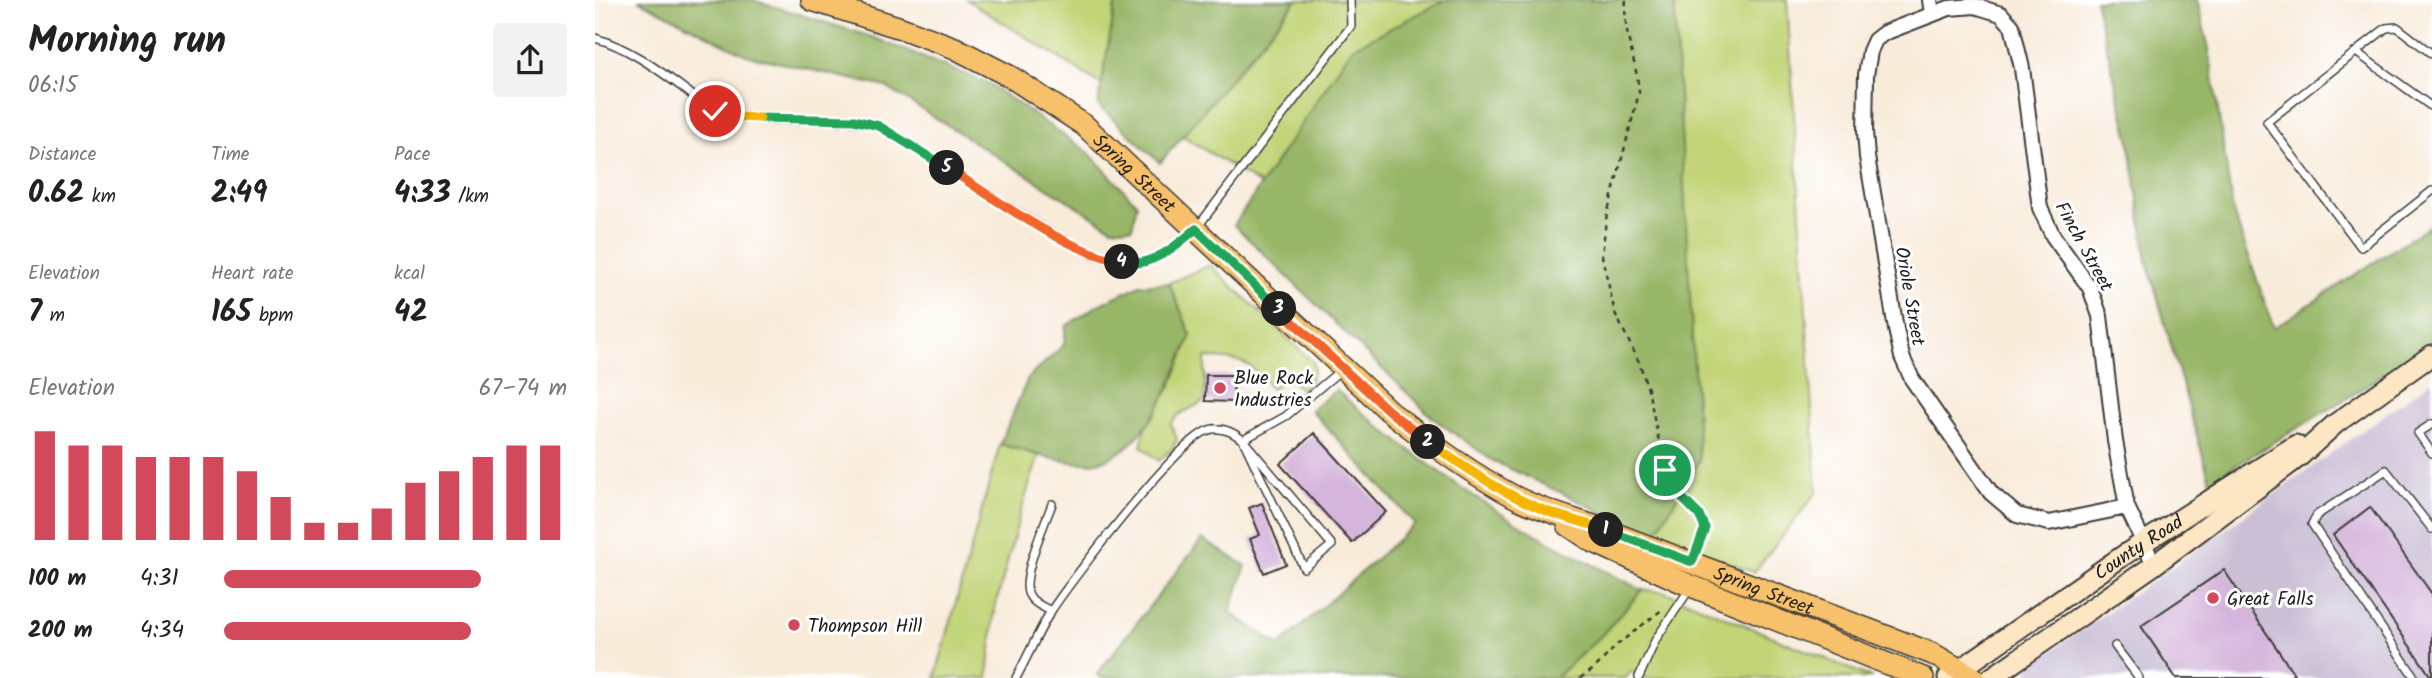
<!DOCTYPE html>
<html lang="en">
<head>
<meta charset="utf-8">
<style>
	:root { --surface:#fff; --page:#f2f2f2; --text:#222; --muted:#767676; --accent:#d1495b }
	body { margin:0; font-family:Kalam,sans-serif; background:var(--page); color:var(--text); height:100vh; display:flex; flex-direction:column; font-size:26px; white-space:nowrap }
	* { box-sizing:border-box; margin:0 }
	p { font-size:23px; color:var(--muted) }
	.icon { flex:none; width:38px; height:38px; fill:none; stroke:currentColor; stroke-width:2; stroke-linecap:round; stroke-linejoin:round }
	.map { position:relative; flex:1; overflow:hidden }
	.drawer { display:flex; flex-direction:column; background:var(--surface); width:595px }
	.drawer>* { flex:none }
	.pin { position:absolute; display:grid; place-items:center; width:60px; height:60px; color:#fff; margin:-30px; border:4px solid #fff; border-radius:50%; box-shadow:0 2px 7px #0007 }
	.km { position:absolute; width:35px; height:35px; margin:-18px; border-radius:50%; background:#222; color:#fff; font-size:19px; line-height:35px; text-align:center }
	.round { display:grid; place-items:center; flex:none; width:74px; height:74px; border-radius:7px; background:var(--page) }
	.overview { display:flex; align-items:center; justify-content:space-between; height:119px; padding:0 28px }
	h1 { font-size:38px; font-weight:700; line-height:52px }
	.figures { display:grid; grid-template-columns:repeat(3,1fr); gap:10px; height:119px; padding:7px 28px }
	.figures div { display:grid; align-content:center }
	.figures b { font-size:30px; font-weight:700 }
	.figures small { font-size:19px; font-weight:400 }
	.figures p { font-size:19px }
	.chart { height:196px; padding:14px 28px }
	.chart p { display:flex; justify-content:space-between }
	.chart svg { width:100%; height:126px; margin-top:7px; stroke:var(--accent); stroke-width:6 }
	ul { padding:0 28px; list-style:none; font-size:23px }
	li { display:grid; grid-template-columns:112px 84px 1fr; align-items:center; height:52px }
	li i { height:18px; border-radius:9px; background:var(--accent) }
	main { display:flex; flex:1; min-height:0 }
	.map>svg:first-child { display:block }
</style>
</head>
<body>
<main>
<section class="drawer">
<div class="overview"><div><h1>Morning run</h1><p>06:15</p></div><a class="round"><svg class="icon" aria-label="share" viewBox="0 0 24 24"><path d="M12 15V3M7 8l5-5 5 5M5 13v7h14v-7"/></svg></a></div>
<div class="figures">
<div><p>Distance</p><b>0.62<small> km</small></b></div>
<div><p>Time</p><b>2:49</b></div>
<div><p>Pace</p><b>4:33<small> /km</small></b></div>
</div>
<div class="figures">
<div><p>Elevation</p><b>7<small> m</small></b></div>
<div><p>Heart rate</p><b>165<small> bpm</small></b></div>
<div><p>kcal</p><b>42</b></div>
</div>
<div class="chart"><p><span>Elevation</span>67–74 m</p>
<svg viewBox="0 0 160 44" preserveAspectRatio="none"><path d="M5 44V6M15 44V11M25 44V11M35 44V15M45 44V15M55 44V15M65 44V20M75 44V29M85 44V38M95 44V38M105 44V33M115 44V24M125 44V20M135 44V15M145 44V11M155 44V11"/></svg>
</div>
<ul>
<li><b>100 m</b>4:31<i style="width:75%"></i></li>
<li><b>200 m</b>4:34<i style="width:72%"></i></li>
</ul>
</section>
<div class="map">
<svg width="1837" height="678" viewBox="0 0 1837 678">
	<rect width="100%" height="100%" fill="#fff"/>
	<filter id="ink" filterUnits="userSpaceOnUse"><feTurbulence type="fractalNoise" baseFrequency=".0143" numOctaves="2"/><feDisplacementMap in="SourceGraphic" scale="14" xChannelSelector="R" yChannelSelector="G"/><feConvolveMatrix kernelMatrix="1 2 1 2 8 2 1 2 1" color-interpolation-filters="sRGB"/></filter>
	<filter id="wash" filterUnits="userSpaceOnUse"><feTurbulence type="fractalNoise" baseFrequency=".00686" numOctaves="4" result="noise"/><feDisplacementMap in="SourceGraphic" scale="28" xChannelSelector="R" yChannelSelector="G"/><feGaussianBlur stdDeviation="1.57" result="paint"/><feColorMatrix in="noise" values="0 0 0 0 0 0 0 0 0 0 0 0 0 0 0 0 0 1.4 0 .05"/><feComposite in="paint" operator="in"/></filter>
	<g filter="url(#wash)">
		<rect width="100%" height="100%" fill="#f8ebda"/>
		<!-- industrial -->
		<path fill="#cbbfd6" d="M1837 381V678H1433L1434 666 1562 578Z"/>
		<!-- green -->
		<path fill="#c1d477" stroke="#6e784a" stroke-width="2" d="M372 0H1192L1222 492 1159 572 1059 536 1104 461Z
			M615 265 718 362C721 374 715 382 707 390L695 380 688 379 677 390C656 361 645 358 610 358V401L583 415 576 424 582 439 578 448 564 461 546 446 551 427 576 386 596 335 574 283Z
			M405 444 444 455 425 514 400 608 393 678H340Z
			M1047 590 1070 592 1277 678H1046L1036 671 1031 678H960L1005 637Z"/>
		<!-- forest -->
		<path fill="#98b668" stroke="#5a6942" stroke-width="2" d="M43 0H158L277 37 394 84 493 152 542 204 537 228H517L291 87 151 55Z
			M521 0H702L565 163 503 105Z
			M850 0H1079L1104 461 1059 536 898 461 838 418 639 225 757 48Z
			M1500 0H1602L1614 49 1638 212 1679 328 1837 224V341L1762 392 1615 481 1552 261 1534 138Z
			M574 283 596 335C579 378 553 450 502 462 479 467 428 451 405 444L433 378 469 345 471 326 503 305 545 285Z
			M741 390C794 436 850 479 910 516 954 543 1001 566 1047 590L1005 637 960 678H506L502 674 607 539 651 566 635 612 684 646 820 524 716 410Z"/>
		<g id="blocks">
			<!-- building -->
			<path fill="#d5b5dc" d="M611 375H639L638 402 610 401Z
				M719 433 791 512 757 543 685 464Z
				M667 503 691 564 669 573 655 539 665 535 654 508Z
				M1775 507 1837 594V678L1738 535Z
				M1629 570 1699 674 1692 678H1581L1546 626Z"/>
		</g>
	</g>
	<g filter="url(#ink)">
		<use href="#blocks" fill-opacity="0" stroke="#3d3b38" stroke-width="2"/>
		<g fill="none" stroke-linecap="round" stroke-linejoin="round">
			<defs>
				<path id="service" d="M0 38C32 47 61 68 88 88 99 96 111 108 124 112 173 127 232 113 284 126 322 149 360 173 398 197 430 216 499 264 536 264 560 264 583 244 601 229L756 26 755 0
					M1761 52 1837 107
					M1837 54 1802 27 1791 28 1672 122 1766 247 1837 191
					M1837 424 1823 433 1837 453
					M456 611C448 607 438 603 434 595 425 579 450 523 457 504
					M1520 646 1544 678
					M1044 677 1061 639 1096 587
					M421 678C433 656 443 632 456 611 476 580 585 438 614 430 627 426 638 432 648 440L737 545 709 568 648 440 691 416 747 369
					M1820 678 1717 524 1722 515 1791 470 1837 529"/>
				<path id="minor" d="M1335 0 1337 14
					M1532 507 1454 523 1422 515 1396 493 1317 379 1307 357 1301 329 1272 157 1270 132 1271 75 1275 51 1280 40 1289 33 1354 8 1380 6 1406 14 1417 26 1427 68 1445 208 1458 236 1495 288 1505 316 1520 441 1532 507 1559 565"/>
				<g id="secondary">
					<path id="s1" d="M1353 678 1529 555 1701 445"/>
					<path d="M1396 678 1559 565 1704 457 1740 424 1837 355"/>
				</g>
				<g id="primary">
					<path id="s2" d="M217 0 306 28 360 48 416 77 489 125 794 411C834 443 875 473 920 497 946 510 974 518 1002 527L1338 654 1379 678"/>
					<path d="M973 525 997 541 1089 583 1328 678"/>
				</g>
			</defs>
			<!-- service casing -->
			<use href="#service" stroke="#3d3b38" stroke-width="10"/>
			<!-- minor casing -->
			<use href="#minor" stroke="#3d3b38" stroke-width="18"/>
			<!-- secondary casing -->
			<use href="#secondary" stroke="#3d3b38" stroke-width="23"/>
			<!-- primary casing -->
			<use href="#primary" stroke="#3d3b38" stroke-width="24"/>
			<!-- path -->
			<path stroke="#3d3b38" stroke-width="2.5" stroke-dasharray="5 5" stroke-linecap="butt" d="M1031 0C1027 34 1042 60 1044 93L1011 219 1007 256 1020 313 1044 362 1053 389 1070 470 1077 488 1104 515 1110 528 1103 546
				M985 678 999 669 1023 644 1068 609"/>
			<!-- service -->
			<use href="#service" stroke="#fff" stroke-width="7"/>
			<!-- minor -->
			<use href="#minor" stroke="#fff" stroke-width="14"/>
			<!-- secondary -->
			<use href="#secondary" stroke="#fce6c4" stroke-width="19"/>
			<!-- primary -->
			<use href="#primary" stroke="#f7c06b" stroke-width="21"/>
		</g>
	</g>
	<g fill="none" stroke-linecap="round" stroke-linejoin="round" filter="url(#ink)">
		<defs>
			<path id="split-1" d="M1011 530 1097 562 1110 528 1104 515 1077 488 1070 470"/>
			<path id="split-2" d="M833 442C871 468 911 496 954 512 973 519 992 523 1011 530"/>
			<path id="split-3" d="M684 309 794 411 833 442"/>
			<path id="split-4" d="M527 262C555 269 581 246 601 229L684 309"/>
			<path id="split-5" d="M352 168C406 202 465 248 527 262"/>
			<path id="split-6" d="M165 118 259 120 284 126 352 168"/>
			<path id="split-7" d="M120 111 145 117 165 118"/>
		</defs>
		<!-- split-1 casing -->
		<use href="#split-1" stroke="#fff" stroke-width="14"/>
		<!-- split-2 casing -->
		<use href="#split-2" stroke="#fff" stroke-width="14"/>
		<!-- split-3 casing -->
		<use href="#split-3" stroke="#fff" stroke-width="14"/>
		<!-- split-4 casing -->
		<use href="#split-4" stroke="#fff" stroke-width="14"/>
		<!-- split-5 casing -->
		<use href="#split-5" stroke="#fff" stroke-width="14"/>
		<!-- split-6 casing -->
		<use href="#split-6" stroke="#fff" stroke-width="14"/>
		<!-- split-7 casing -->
		<use href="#split-7" stroke="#fff" stroke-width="14"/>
		<!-- split-1 -->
		<use href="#split-1" stroke="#22a559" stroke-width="9"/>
		<!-- split-2 -->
		<use href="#split-2" stroke="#f5b400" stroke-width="9"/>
		<!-- split-3 -->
		<use href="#split-3" stroke="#f0652b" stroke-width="9"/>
		<!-- split-4 -->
		<use href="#split-4" stroke="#22a559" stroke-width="9"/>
		<!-- split-5 -->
		<use href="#split-5" stroke="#f0652b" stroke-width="9"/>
		<!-- split-6 -->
		<use href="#split-6" stroke="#22a559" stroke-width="9"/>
		<!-- split-7 -->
		<use href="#split-7" stroke="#f5b400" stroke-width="9"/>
	</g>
	<!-- markers -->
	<g fill="#d1495b" stroke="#fff" stroke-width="2.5">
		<circle cx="625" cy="388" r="7"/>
		<circle cx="1618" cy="598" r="7"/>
		<circle cx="199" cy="625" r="7"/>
	</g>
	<g text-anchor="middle" stroke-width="6" stroke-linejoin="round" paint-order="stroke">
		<!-- street labels -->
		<g font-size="19" fill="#1c1c1c" stroke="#fff">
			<text dy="7" stroke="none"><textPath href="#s2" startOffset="371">Spring Street</textPath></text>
			<text transform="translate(1490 246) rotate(61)" y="7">Finch Street</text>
			<text transform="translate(1316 296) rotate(80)" y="7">Oriole Street</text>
			<text dy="7" stroke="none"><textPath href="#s1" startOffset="231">County Road</textPath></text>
			<text dy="7" stroke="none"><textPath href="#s2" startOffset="1138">Spring Street</textPath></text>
		</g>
		<!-- poi labels -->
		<g font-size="19" fill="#1c1c1c" stroke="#fff" text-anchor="start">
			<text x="639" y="384">Blue Rock<tspan x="639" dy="22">Industries</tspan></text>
			<text x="1632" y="605">Great Falls</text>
			<text x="213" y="632">Thompson Hill</text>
		</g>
	</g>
</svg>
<div class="pin" style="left:1070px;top:470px;background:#1e9e55"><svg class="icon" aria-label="arrive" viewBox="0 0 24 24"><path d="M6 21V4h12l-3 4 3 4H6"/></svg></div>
<div class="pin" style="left:120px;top:111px;background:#d93025"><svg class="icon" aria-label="check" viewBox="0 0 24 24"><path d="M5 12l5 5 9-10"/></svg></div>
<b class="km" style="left:1011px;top:530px">1</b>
<b class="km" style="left:833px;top:442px">2</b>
<b class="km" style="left:684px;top:309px">3</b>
<b class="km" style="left:527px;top:262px">4</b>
<b class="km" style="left:352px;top:168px">5</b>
</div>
</main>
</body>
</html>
